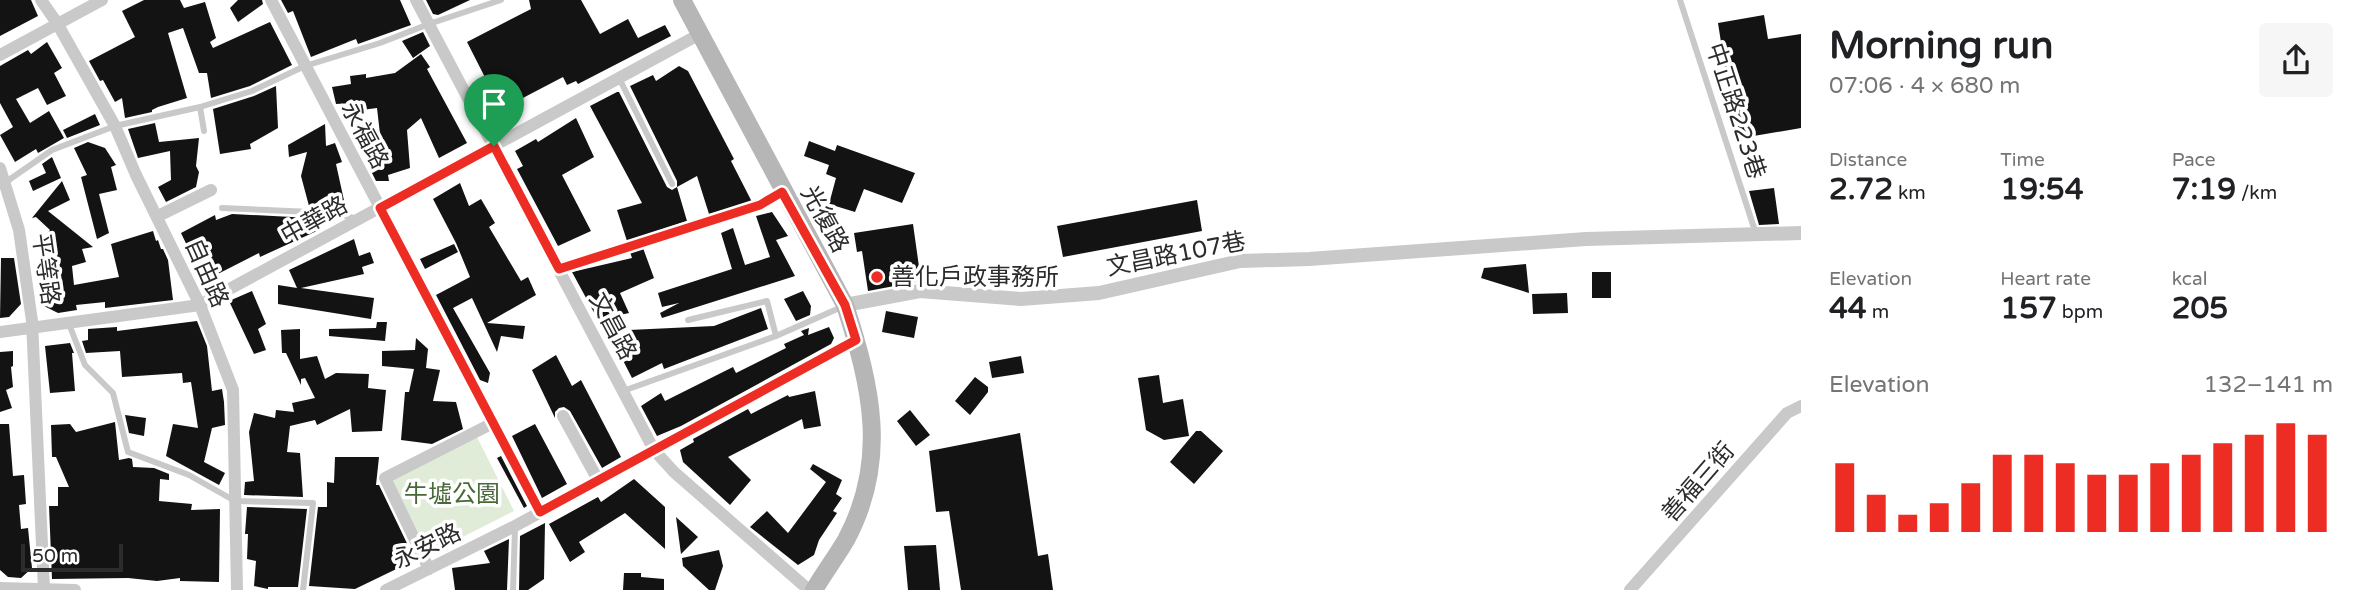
<!DOCTYPE html>
<html lang="en">
<head>
<meta charset="utf-8">
<style>
	:root { --surface:#fff; --page:#f6f6f6; --text:#202124; --muted:#757577; --accent:#ed2c23 }
	body { margin:0; font-family:"Varela Round","Noto Sans TC",sans-serif; background:var(--page); color:var(--text); height:100vh; display:flex; flex-direction:column; font-size:26px; white-space:nowrap }
	* { box-sizing:border-box; margin:0 }
	p { font-size:23px; color:var(--muted) }
	.icon { flex:none; width:38px; height:38px; fill:none; stroke:currentColor; stroke-width:2; stroke-linecap:round; stroke-linejoin:round }
	.map { position:relative; flex:1; overflow:hidden }
	.side { display:flex; flex-direction:column; background:var(--surface); width:560px }
	.side>* { flex:none }
	.scale { position:absolute; left:21px; bottom:18px; width:102px; box-sizing:border-box; padding-left:7px; border:4px solid #2c2c2c; border-top:0; font-size:19px; line-height:24px; white-space:nowrap; color:#2c2c2c; -webkit-text-stroke:5px #fff; paint-order:stroke }
	.pin { position:absolute; display:grid; place-items:center; width:60px; height:60px; color:#fff; margin:-72px -30px; border-radius:50% 50% 50% 0; rotate:-45deg; box-shadow:0 0 7px #0007 }
	.pin .icon { rotate:45deg }
	.round { display:grid; place-items:center; flex:none; width:74px; height:74px; border-radius:7px; background:var(--page) }
	.head { display:flex; align-items:center; justify-content:space-between; height:119px; padding:0 28px }
	h1 { font-size:38px; font-weight:800; line-height:52px }
	.figures { display:grid; grid-template-columns:repeat(3,1fr); gap:10px; height:119px; padding:7px 28px }
	.figures div { display:grid; align-content:center }
	.figures b { font-size:30px; font-weight:800 }
	.figures small { font-size:19px; font-weight:400 }
	.figures p { font-size:19px }
	.chart { height:196px; padding:14px 28px }
	.chart p { display:flex; justify-content:space-between }
	.chart svg { width:100%; height:126px; margin-top:7px; stroke:var(--accent); stroke-width:6 }
	main { display:flex; flex:1; min-height:0 }
	.map>svg:first-child { display:block }
</style>
</head>
<body>
<main>
<div class="map">
<svg width="1801" height="590" viewBox="0 0 1801 590">
	<rect width="100%" height="100%" fill="#fff"/>
	<!-- green -->
	<path fill="#e0ebd8" d="M476 435 514 511 429 554 391 478Z"/>
	<!-- building -->
	<path fill="#131313" d="M0 0H31L38 16 0 36Z
		M144 0H180L184 8 205 2 216 38 210 42 213 48 270 22 292 65 250 86 211 98 207 73H199L183 28 168 33 187 98 158 107 152 110V112L125 118 122 98 115 102 103 80 100 81 89 61 135 37 122 11Z
		M238 0H262L263 4 238 22 230 8Z
		M281 0H400L411 25 358 44 356 39 311 57 293 11 288 13Z
		M426 0H470L438 15 433 14Z
		M529 0H581L600 34 628 19 638 38 665 25 671 36 578 84 576 81 567 85 563 77 496 112 489 100 495 97 467 42 531 9Z
		M1764 15 1768 39 1801 34V128L1736 139 1718 23Z
		M423 32 430 46 413 58 402 41Z
		M47 42 62 68 54 73 66 96 47 105 38 88 16 99 30 123 49 111 64 138 38 153 36 149 15 162 0 135 13 127 0 103V66L28 50 31 54Z
		M421 54 430 67 427 69 467 143 439 158 421 118 407 130 410 168 388 175 389 181H376L368 165 364 148 381 143 377 108 354 111 353 103 336 104 332 87 351 84 350 76 366 74V78L395 73Z
		M679 66 688 71 734 159 731 161 752 202 709 214 697 176 677 187V181L630 86 653 75 656 81Z
		M276 86 278 128 250 144 251 149 220 154 213 109 254 96Z
		M617 92H619L667 187 672 190 677 187 687 221 627 241 617 210 642 203 590 106Z
		M95 114 100 125 67 138 63 130Z
		M576 118 594 157 562 175 591 231 558 246 517 169 523 166 515 151 536 139 538 142Z
		M155 123 159 142 199 138 196 166 199 172 196 187 166 202 158 187 171 180 170 151 138 158 128 129Z
		M325 124 326 146 335 143 342 162 336 164 345 205 335 207 309 206 301 176 307 152 289 157 288 145Z
		M809 141 835 151 837 145 915 173 902 203 864 189 855 212 829 204 836 178 826 174 829 165 804 156Z
		M88 142 105 148 116 165 111 167 117 190 99 194 109 233 97 239 81 177 87 175 74 148Z
		M52 157 61 178 33 191 29 181 46 173 42 164Z
		M62 181 70 200 48 211 93 247 82 249 86 262 72 266 74 285 119 277 111 244 153 231 156 241 158 240 161 249H163L168 260 173 300 105 308V302L76 305 77 310 58 313 44 306 42 289 59 286 48 245 42 240 50 230 36 217 32 218Z
		M460 183 469 206 481 199 495 223 489 227 521 281 528 277 536 295 487 323 525 326 523 339 501 336 497 352 472 298 453 308 490 373 488 383 480 380 436 295 470 277 456 243 433 199Z
		M1774 188 1779 224 1759 225 1749 191Z
		M1197 200 1202 231 1063 257 1057 226Z
		M772 212 788 236 776 240 795 276 662 318 660 313 679 303 662 307 658 293 732 269 721 233 733 228 745 265 770 257 756 216Z
		M232 214 311 218 319 230 260 257 259 253 204 281 181 233 215 215 216 220Z
		M913 224 921 281 868 291 862 251 857 252 854 233Z
		M354 239 359 256 370 252 374 263 362 267 364 274 301 288 374 298 371 319 278 304V285L297 288 289 270Z
		M454 244 458 252 425 269 420 259Z
		M643 248 654 278 620 293 629 313 598 320 572 272 632 258 630 252Z
		M1 258H14L21 304 9 317 0 318Z
		M1526 264 1529 293 1481 278 1484 268Z
		M1592 272H1611V298H1592Z
		M252 291 266 324 258 329 266 350 254 354 229 301Z
		M803 291 811 306 810 315 796 321 784 299Z
		M1567 293 1568 313 1533 314 1532 294Z
		M761 308 768 329 664 369 662 363 632 378 612 339 629 330 714 326Z
		M886 311 918 317 914 338 882 332Z
		M197 321 207 346 212 391 222 389 224 402 225 425 212 428 204 462 225 473 219 485 166 456 173 424 198 428 191 382 183 383 182 373 122 377 120 351 86 353 82 341 88 340V329L117 327V331Z
		M377 322H387L385 341 329 336V329L376 328Z
		M829 327 834 338 831 344 681 426 657 436 641 406 661 393 665 401 733 367 736 373 786 348 784 344 804 335 801 331 809 328 808 335Z
		M300 329V359L317 356 325 379 336 373 369 374 368 388 386 390 382 431 352 432 350 409 317 425 315 420 290 426 287 452 300 453 303 497 244 495 245 482 254 481 249 432 254 413 275 418 276 410 294 412 292 403 315 398 305 378 301 379V385L286 353H282L281 330Z
		M416 338 428 349 426 368 440 370 433 401 456 402 463 429 432 444 401 440 405 392H409L414 369 382 366V351L415 350Z
		M70 343 74 353H72L75 391 50 393 45 346Z
		M13 351V366L11 367 13 387 6 390 12 408 0 412V352Z
		M556 355 572 386 581 380 621 457 602 468 570 411 564 407 559 408 555 412V418L532 370Z
		M1021 356 1024 373 992 378 989 362Z
		M1159 375 1163 403 1183 399 1189 436 1164 440 1146 430 1138 378Z
		M975 377 988 387V392L970 415 955 401Z
		M815 391 821 426 804 429 802 419 728 457 751 480 730 505 683 462 680 450 694 442 693 439 748 409 751 414 788 395 789 397Z
		M910 410 930 435 916 446 897 421Z
		M125 415 146 418 144 436 129 433Z
		M115 422 119 460 129 458 132 459 133 467 154 468 169 474V480L160 479 159 501 192 504 191 510 220 509 219 582 180 581V578L157 581 128 578 52 579 49 506H58V487H69L56 457H52L51 425 70 424 76 432Z
		M0 424H9L13 476 24 475 26 504 19 505 21 529 28 528 32 568 21 578 8 577 0 570Z
		M535 424 567 484 542 498 512 436Z
		M1196 431H1201L1223 451 1194 484 1170 462Z
		M1020 433 1038 556 1048 554 1053 590H961L949 511 936 512 929 451Z
		M501 456 527 506 524 508 497 458Z
		M335 457H379L376 485H379L415 560 355 589 309 586 318 507H327V482L334 483Z
		M813 464 842 480 836 494 842 498 833 511 837 513 819 540 814 555 798 565 750 527 767 511 788 533 826 482 810 469Z
		M634 479 665 507V549L625 513 579 542 585 552 570 562 549 524 598 497 601 502Z
		M247 507 307 509 298 587H268V589L254 586 256 561 247 559 248 534H245Z
		M676 517 698 537 681 554Z
		M545 523 544 579 528 590H519L520 536Z
		M509 539 507 590H455L452 568 490 563 484 551Z
		M936 545 940 590H908L904 546Z
		M719 550 723 566 715 590H709L683 566 682 558Z
		M624 573H641V577L664 579V590H623Z"/>
	<g fill="none" stroke-linecap="round" stroke-linejoin="round">
		<!-- service -->
		<path stroke="#c9c9c9" stroke-width="6" d="M1680 0 1756 234
			M619 78 672 184
			M200 107 204 131
			M6 182 52 150 115 126 200 107 252 91 305 66 380 43 429 24 501 0
			M222 208 336 213 357 219
			M559 269 760 205 782 192
			M688 320 767 301 776 336
			M69 324 85 365 113 393 128 452 189 475 235 501 313 503 303 590
			M623 391 776 336 844 306
			M513 590 515 528"/>
		<!-- minor -->
		<path stroke="#c9c9c9" stroke-width="12" d="M41 0 57 23 115 126 136 175 200 305 233 390 237 590
			M271 0 540 512
			M416 0 654 450 674 472 809 590
			M0 55 102 0
			M0 168 19 230 32 321 44 590
			M158 216 211 190
			M0 332 200 305 700 34
			M563 416 598 480
			M429 569 385 478 493 423
			M0 588 75 590
			M386 590 515 526 856 340
			M1630 590 1787 413 1801 406"/>
		<!-- tertiary -->
		<path stroke="#c9c9c9" stroke-width="14" d="M845 305 920 291 1021 299 1099 293 1240 261 1309 259 1586 239 1801 233"/>
		<!-- secondary -->
		<path stroke="#b6b6b6" stroke-width="18" d="M682 0 845 305C871 386 889 460 846 540 836 557 824 573 814 590"/>
	</g>
	<g fill="none" stroke-linecap="round" stroke-linejoin="round">
		<defs>
			<path id="route" d="M494 146 559 269 760 205 782 192 845 305 856 340 540 512 380 208Z"/>
		</defs>
		<!-- route casing -->
		<use href="#route" stroke="#fff" stroke-width="14"/>
		<!-- route -->
		<use href="#route" stroke="#ed2c23" stroke-width="9"/>
	</g>
	<!-- markers -->
	<circle fill="#ed2c23" stroke="#fff" stroke-width="2.5" cx="877" cy="277" r="7"/>
	<g text-anchor="middle" stroke-width="7" stroke-linejoin="round" paint-order="stroke">
		<!-- street labels -->
		<g font-size="24" fill="#2c2c2c" stroke="#fff">
			<text transform="translate(1736 111) rotate(72)" y="8">中正路223巷</text>
			<text transform="translate(365 135) rotate(62)" y="8">永福路</text>
			<text transform="translate(825 219) rotate(61)" y="8">光復路</text>
			<text transform="translate(314 220) rotate(-29)" y="8">中華路</text>
			<text transform="translate(1176 254) rotate(-11)" y="8">文昌路107巷</text>
			<text transform="translate(46 269) rotate(82)" y="8">平等路</text>
			<text transform="translate(207 273) rotate(66)" y="8">自由路</text>
			<text transform="translate(613 326) rotate(62)" y="8">文昌路</text>
			<text transform="translate(1698 482) rotate(-49)" y="8">善福三街</text>
			<text transform="translate(427 546) rotate(-26)" y="8">永安路</text>
		</g>
		<!-- poi labels -->
		<g font-size="24" fill="#2c2c2c" stroke="#fff" text-anchor="start">
			<text x="891" y="285">善化戶政事務所</text>
		</g>
		<!-- park labels -->
		<g font-size="24" fill="#496938" stroke="#fff">
			<text x="452" y="502">牛墟公園</text>
		</g>
	</g>
</svg>
<div class="scale">50 m</div>
<div class="pin" style="left:494px;top:146px;background:#1e9e55"><svg class="icon" aria-label="arrive" viewBox="0 0 24 24"><path d="M6 21V4h12l-3 4 3 4H6"/></svg></div>
</div>
<section class="side">
<div class="head"><div><h1>Morning run</h1><p>07:06 · 4 × 680 m</p></div><a class="round"><svg class="icon" aria-label="share" viewBox="0 0 24 24"><path d="M12 15V3M7 8l5-5 5 5M5 13v7h14v-7"/></svg></a></div>
<div class="figures">
<div><p>Distance</p><b>2.72<small> km</small></b></div>
<div><p>Time</p><b>19:54</b></div>
<div><p>Pace</p><b>7:19<small> /km</small></b></div>
</div>
<div class="figures">
<div><p>Elevation</p><b>44<small> m</small></b></div>
<div><p>Heart rate</p><b>157<small> bpm</small></b></div>
<div><p>kcal</p><b>205</b></div>
</div>
<div class="chart"><p><span>Elevation</span>132–141 m</p>
<svg viewBox="0 0 160 44" preserveAspectRatio="none"><path d="M5 44V20M15 44V31M25 44V38M35 44V34M45 44V27M55 44V17M65 44V17M75 44V20M85 44V24M95 44V24M105 44V20M115 44V17M125 44V13M135 44V10M145 44V6M155 44V10"/></svg>
</div>
</section>
</main>
</body>
</html>
